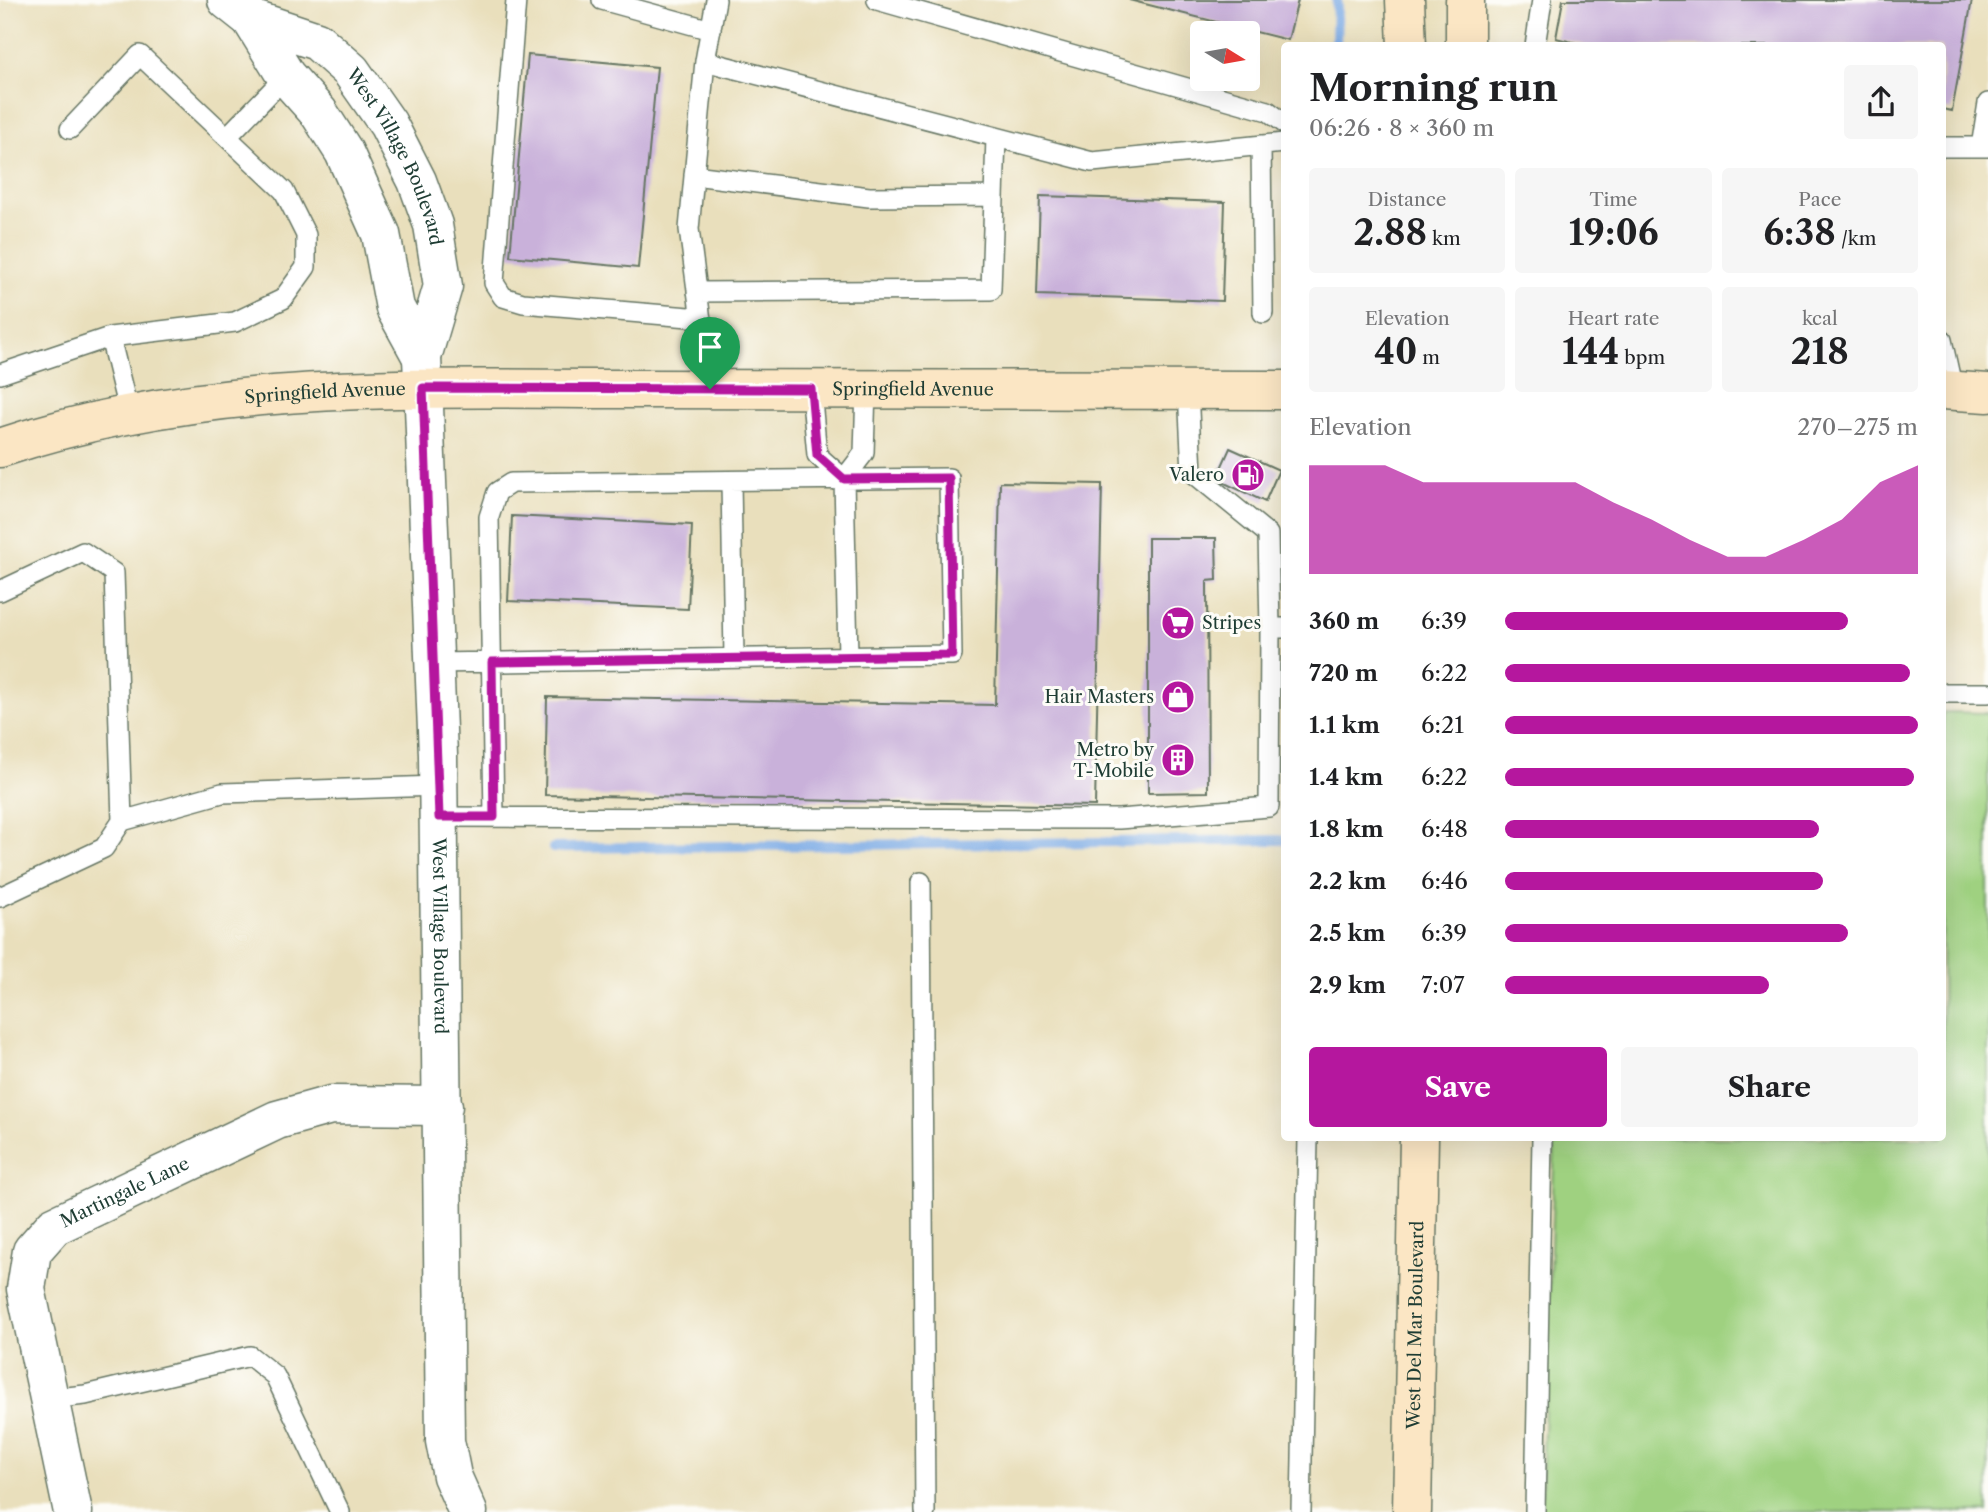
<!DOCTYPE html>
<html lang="en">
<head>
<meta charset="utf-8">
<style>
	:root { --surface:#fff; --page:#f6f6f6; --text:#202124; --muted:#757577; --accent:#b5179e }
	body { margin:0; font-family:"Libre Caslon Text",serif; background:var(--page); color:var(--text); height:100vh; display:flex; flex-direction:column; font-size:26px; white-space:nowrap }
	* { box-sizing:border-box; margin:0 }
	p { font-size:23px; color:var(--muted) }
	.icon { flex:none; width:38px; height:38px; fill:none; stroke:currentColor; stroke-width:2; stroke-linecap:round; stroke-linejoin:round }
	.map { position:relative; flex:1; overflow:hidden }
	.panel { position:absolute; left:1281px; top:42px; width:665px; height:1099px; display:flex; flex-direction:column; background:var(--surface); border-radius:7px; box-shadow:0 7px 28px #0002 }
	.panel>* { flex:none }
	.needle { width:46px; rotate:101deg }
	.fabs { position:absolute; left:1190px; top:21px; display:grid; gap:14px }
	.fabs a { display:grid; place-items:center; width:70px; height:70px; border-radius:7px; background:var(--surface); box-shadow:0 7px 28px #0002; font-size:35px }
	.pin { position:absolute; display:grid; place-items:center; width:60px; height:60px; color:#fff; margin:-72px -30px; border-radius:50% 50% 50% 0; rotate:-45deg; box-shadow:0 0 7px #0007 }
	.pin .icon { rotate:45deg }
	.round { display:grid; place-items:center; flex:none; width:74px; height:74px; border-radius:7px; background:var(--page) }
	.head { display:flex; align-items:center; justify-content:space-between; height:119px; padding:0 28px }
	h1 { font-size:38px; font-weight:800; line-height:52px }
	.stats { display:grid; grid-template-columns:repeat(3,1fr); gap:10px; height:119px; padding:7px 28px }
	.stats div { display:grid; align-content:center; border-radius:7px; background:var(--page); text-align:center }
	.stats b { font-size:35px; font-weight:800 }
	.stats small { font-size:19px; font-weight:400 }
	.stats p { font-size:19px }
	.chart { height:196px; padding:14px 28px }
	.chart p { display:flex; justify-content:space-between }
	.chart svg { width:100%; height:126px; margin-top:7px; fill:var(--accent); opacity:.7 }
	.action { display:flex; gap:14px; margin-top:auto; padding:14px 28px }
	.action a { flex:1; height:80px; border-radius:7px; background:var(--accent); color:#fff; font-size:28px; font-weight:800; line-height:80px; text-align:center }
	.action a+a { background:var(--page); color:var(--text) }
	ul { padding:0 28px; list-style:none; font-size:23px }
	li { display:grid; grid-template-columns:112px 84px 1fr; align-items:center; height:52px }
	li i { height:18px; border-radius:9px; background:var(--accent) }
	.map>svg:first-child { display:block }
</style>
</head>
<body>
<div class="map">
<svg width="1988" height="1512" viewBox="0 0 1988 1512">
	<rect width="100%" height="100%" fill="#fdfcf7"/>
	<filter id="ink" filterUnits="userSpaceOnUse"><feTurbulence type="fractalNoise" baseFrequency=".0143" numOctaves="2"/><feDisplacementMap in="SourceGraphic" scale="14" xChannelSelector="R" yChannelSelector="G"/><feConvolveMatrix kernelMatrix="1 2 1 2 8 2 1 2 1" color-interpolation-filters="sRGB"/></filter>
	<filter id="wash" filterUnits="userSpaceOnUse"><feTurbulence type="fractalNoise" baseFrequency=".00686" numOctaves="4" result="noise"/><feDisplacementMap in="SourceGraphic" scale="28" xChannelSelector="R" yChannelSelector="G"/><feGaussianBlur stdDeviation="1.57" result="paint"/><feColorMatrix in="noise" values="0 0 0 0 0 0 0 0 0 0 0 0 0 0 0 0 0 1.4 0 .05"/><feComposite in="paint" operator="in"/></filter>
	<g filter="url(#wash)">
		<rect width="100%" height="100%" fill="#e9dfbc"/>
		<!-- green -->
		<path fill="#9fd180" stroke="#5f875a" stroke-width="2" d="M1943 712 1988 713V1512H1541L1555 1138H1942Z"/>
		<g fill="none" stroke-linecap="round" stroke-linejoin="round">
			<!-- stream -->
			<path stroke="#7baae5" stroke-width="10" d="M1336 46 1337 0
				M553 848 1284 840"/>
		</g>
		<g id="blocks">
			<!-- building -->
			<path fill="#c9b1da" d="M1129 0H1298L1288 40Z
				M1563 0H1972L1952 111 1942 109V46H1588L1556 38Z
				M528 55 657 67 638 268 510 256Z
				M1040 196 1225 202 1222 301 1037 295Z
				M1230 448 1279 470 1265 502 1216 479Z
				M1000 482 1102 484 1095 806 545 795 547 697 995 705Z
				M512 516 692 525 688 609 508 601Z
				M1148 538H1216L1217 580 1207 581 1208 792 1148 793Z"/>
		</g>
	</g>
	<g filter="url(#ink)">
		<use href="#blocks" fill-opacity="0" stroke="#667664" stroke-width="2"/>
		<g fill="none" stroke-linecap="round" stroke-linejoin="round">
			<defs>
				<path id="service" d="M516 0 494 283 503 297 523 303 701 318
					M602 0 711 30
					M877 0 1268 111 1284 123
					M1535 46 1542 0
					M705 61 1092 162 1284 143
					M70 129 140 55 284 191 306 235V267L283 299 235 322 110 337
					M227 137 286 76
					M1261 145 1263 313
					M1942 147H1988
					M1981 147 1988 103
					M694 175 869 197 994 196
					M697 292 991 290 996 137
					M1942 340 1953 390
					M0 374 110 337 129 414
					M710 389 689 229 705 61 716 0
					M811 389 817 455 844 479
					M1188 390 1192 472 1268 534 1270 628
					M731 481 734 658
					M0 591 83 552 114 573 122 821 222 793 438 786
					M848 656 844 479 864 453 866 389
					M434 663C606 660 779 657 952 655L949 478 511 483 497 492 489 517 494 817
					M1942 693H1988
					M439 817 1119 819 1269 807 1270 628H1284
					M921 882 925 1512
					M0 897 104 848 122 821
					M50 1399 85 1395 250 1356 275 1376 340 1512
					M1301 1512 1308 1138
					M1535 1512 1542 1138"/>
				<g id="minor">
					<path id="s1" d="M227 0 251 19 317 41 351 71 388 124 417 181 433 225 443 286 422 357 438 755 445 1441 452 1476 468 1512"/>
					<path d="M251 19 286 76 319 113 344 152 381 234 395 308 422 357"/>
					<path id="s2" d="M73 1512 26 1289 32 1251 54 1226 277 1120 331 1105 443 1106"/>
				</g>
				<g id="secondary">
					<path d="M1405 0 1407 46"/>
					<path d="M1465 46V0"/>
					<path d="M1942 390 1988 393"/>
					<path id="s3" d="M0 448C208 378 420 389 636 389 852 389 1068 390 1284 390"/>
					<path id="s4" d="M1412 1512 1419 1138"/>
				</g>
			</defs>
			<!-- service casing -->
			<use href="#service" stroke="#667664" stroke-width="22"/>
			<!-- minor casing -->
			<use href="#minor" stroke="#667664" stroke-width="41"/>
			<!-- secondary casing -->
			<use href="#secondary" stroke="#667664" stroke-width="41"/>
			<!-- service -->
			<use href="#service" stroke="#fff" stroke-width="19"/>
			<!-- minor -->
			<use href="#minor" stroke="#fff" stroke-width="38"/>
			<!-- secondary -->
			<use href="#secondary" stroke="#fbe6c4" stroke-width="38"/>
		</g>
	</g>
	<g fill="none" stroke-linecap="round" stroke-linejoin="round" filter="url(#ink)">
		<defs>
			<path id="route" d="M423 388 811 389 817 455 844 479 949 478 952 655 492 662 494 817H439Z"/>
		</defs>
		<!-- route casing -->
		<use href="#route" stroke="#fff" stroke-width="14"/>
		<!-- route -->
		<use href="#route" stroke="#b5179e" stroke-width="9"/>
	</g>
	<!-- icons -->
	<defs>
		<symbol id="fuel-disc" viewBox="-11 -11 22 22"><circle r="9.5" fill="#b5179e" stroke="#fdfcf7"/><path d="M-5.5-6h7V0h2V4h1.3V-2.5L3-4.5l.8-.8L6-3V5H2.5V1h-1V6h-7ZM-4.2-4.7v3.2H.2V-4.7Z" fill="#fff"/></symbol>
		<symbol id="supermarket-disc" viewBox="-11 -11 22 22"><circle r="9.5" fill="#b5179e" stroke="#fdfcf7"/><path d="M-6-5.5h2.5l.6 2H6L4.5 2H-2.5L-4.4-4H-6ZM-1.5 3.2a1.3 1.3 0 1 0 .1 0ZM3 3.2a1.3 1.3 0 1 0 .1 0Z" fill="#fff"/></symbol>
		<symbol id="shop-disc" viewBox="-11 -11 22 22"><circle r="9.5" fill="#b5179e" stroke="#fdfcf7"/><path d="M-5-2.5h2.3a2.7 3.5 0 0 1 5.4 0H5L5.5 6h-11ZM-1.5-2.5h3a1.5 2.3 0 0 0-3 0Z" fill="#fff"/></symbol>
		<symbol id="building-disc" viewBox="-11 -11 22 22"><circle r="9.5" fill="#b5179e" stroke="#fdfcf7"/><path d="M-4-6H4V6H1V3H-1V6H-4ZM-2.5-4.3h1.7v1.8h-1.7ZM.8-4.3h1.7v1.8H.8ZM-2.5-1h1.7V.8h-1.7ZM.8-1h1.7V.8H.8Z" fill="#fff"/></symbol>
	</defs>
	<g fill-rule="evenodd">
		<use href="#fuel-disc" x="1229" y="456" width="38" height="38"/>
		<use href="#supermarket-disc" x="1159" y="604" width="38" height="38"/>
		<use href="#shop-disc" x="1159" y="678" width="38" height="38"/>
		<use href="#building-disc" x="1159" y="741" width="38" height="38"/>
	</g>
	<g text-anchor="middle" stroke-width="6" stroke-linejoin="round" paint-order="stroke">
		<!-- street labels -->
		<g font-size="18" fill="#1f3d34" stroke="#fdfcf7">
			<text dy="6" stroke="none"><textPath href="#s1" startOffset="243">West Village Boulevard</textPath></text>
			<text dy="6" stroke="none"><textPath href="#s3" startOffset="919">Springfield Avenue</textPath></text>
			<text dy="6" stroke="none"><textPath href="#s3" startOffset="331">Springfield Avenue</textPath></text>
			<text dy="6" stroke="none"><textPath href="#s1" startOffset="1036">West Village Boulevard</textPath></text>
			<text dy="6" stroke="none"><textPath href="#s2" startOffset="378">Martingale Lane</textPath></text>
			<text dy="6" stroke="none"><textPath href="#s4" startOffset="187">West Del Mar Boulevard</textPath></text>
		</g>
		<!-- poi labels -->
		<g font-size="18" fill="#1f3d34" stroke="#fdfcf7" text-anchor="end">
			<text x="1224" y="481">Valero</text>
			<text x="1202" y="629" text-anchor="start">Stripes</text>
			<text x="1154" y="703">Hair Masters</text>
			<text x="1154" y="756">Metro by<tspan x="1154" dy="21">T-Mobile</tspan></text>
		</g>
	</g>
</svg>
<div class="fabs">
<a><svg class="needle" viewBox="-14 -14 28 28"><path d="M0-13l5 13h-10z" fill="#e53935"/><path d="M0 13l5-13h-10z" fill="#757577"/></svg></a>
</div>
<div class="pin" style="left:710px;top:389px;background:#1e9e55"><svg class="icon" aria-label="arrive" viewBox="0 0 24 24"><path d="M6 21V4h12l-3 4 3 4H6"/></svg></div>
<section class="panel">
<div class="head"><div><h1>Morning run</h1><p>06:26 · 8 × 360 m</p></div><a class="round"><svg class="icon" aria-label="share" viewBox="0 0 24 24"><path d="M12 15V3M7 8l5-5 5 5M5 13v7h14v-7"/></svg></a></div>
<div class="stats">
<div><p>Distance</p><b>2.88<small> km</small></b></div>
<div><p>Time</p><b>19:06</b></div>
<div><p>Pace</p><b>6:38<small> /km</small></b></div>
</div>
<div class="stats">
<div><p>Elevation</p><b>40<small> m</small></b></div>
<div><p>Heart rate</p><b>144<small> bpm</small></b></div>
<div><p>kcal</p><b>218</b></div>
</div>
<div class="chart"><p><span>Elevation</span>270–275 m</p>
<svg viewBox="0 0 160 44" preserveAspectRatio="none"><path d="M0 44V6L10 6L20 6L30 12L40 12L50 12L60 12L70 12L80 19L90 25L100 32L110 38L120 38L130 32L140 25L150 12L160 6V44z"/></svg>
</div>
<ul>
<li><b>360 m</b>6:39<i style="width:83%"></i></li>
<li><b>720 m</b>6:22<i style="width:98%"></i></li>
<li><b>1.1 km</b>6:21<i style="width:100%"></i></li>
<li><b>1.4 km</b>6:22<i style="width:99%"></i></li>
<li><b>1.8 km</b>6:48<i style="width:76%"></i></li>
<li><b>2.2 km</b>6:46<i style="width:77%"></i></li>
<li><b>2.5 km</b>6:39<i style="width:83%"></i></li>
<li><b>2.9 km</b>7:07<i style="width:64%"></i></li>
</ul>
<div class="action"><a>Save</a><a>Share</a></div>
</section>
</div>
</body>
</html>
